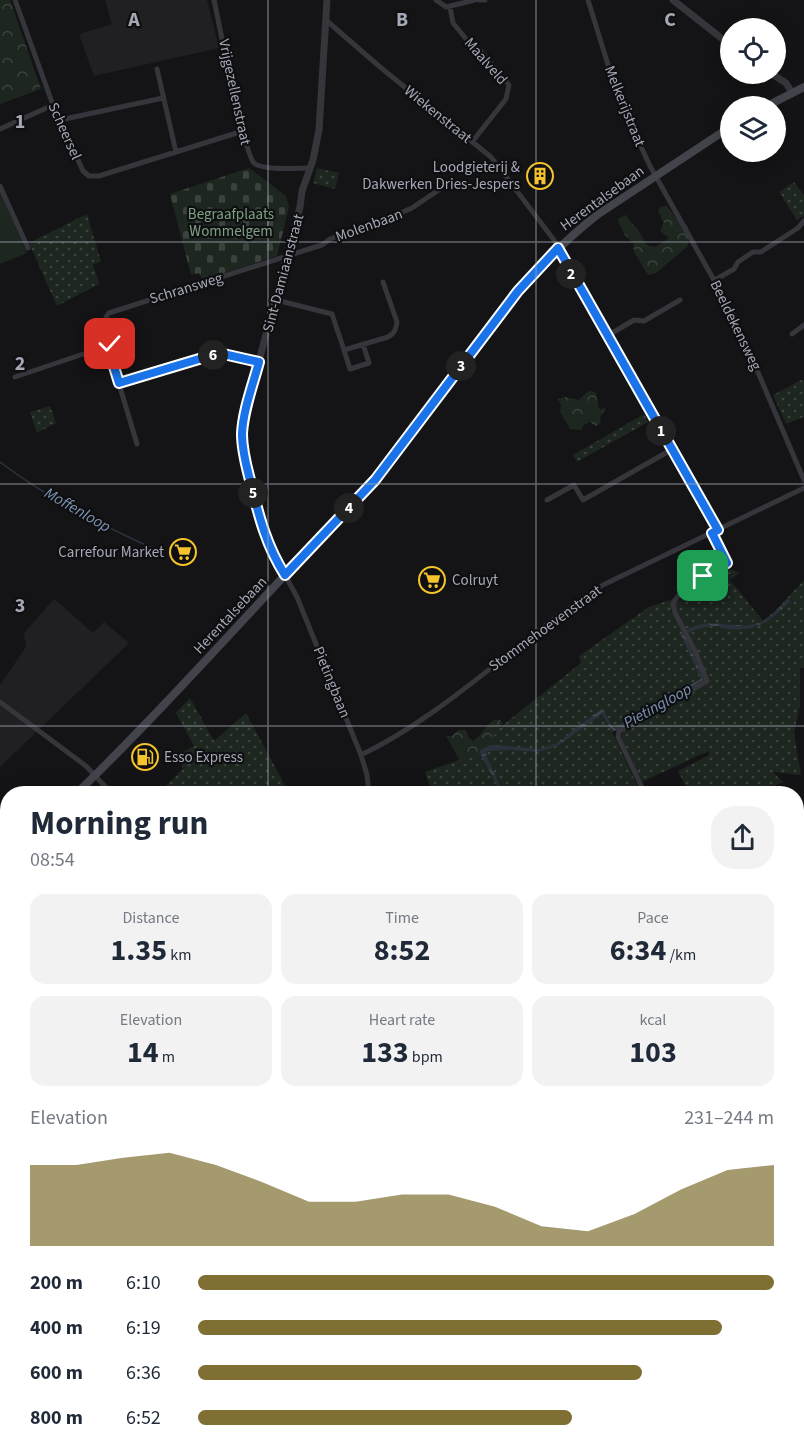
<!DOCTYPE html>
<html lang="en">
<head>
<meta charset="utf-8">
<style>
	:root { --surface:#fff; --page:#f2f2f3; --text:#1f2937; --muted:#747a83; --accent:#7f6f32 }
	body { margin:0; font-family:"Source Sans 3",sans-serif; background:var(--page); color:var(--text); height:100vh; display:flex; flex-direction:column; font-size:22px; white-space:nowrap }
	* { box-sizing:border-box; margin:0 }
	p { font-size:20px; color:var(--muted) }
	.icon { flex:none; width:33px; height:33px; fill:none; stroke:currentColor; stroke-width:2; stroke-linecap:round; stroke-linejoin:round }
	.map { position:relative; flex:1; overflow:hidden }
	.panel { position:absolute; left:0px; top:786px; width:804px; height:666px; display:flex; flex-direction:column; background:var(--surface); border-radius:24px 24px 0 0; box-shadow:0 3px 15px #0003 }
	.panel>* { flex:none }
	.controls { position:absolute; left:720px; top:18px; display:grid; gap:12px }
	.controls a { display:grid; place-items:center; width:66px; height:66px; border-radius:50%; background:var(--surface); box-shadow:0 3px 15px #0003; font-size:30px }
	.pin { position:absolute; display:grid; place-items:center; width:51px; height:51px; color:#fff; margin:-26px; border-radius:12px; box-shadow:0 3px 9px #0006 }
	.km { position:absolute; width:30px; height:30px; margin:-15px; border-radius:50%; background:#222; color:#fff; font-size:16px; line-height:30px; text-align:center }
	.round { display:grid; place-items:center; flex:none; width:63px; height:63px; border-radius:24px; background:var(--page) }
	.headline { display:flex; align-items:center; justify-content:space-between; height:102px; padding:0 30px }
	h1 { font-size:33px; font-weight:700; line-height:45px }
	.metrics { display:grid; grid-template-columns:repeat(3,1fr); gap:9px; height:102px; padding:6px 30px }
	.metrics div { display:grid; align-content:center; border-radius:15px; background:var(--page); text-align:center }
	.metrics b { font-size:30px; font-weight:700 }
	.metrics small { font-size:16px; font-weight:400 }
	.metrics p { font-size:16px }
	.chart { height:168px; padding:12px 30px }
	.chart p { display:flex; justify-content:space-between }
	.chart svg { width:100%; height:108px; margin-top:6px; fill:var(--accent); opacity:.7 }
	ul { padding:0 30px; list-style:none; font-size:20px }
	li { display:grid; grid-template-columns:96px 72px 1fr; align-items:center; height:45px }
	li i { height:15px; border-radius:8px; background:var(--accent) }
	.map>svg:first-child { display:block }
</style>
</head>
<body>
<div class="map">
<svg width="804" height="1452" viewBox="0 0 804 1452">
	<defs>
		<pattern id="grass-dots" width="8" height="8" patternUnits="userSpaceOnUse" patternTransform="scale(1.5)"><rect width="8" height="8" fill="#1e2620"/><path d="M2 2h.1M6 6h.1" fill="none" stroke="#3c433e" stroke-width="1.8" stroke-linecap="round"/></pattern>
		<pattern id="forest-crowns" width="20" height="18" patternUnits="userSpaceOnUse" patternTransform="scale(1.5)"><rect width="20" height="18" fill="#1e2620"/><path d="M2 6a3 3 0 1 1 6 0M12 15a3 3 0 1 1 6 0" fill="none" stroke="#3c433e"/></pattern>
		<pattern id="cemetery-stones" width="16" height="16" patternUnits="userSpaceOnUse" patternTransform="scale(1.5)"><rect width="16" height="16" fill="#1e2620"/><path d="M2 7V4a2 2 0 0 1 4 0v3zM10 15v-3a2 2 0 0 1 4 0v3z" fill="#3c433e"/></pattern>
		<pattern id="water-waves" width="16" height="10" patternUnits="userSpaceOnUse" patternTransform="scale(1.5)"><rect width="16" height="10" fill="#2a313a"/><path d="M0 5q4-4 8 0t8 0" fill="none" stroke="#464c54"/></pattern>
	</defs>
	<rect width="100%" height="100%" fill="#141416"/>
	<!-- built -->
	<path fill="#202023" d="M105 0H207L219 48 94 76 79 34 112 24Z
		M54 599 93 633 104 622 129 643 0 767V685L26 647 24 633Z
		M7 874V1193L0 1187V881Z"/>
	<!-- grass -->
	<path fill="url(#grass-dots)" d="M317 168 339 173 335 189 313 183Z
		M794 182 804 195V216L797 220 779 192Z
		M87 214 101 262 93 264 99 284 57 306 29 243Z
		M801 380 804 381V417L786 424 773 395Z
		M50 406 56 423 37 433 30 412Z
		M644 414 648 422 577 462 573 455Z
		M724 566 739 573 730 580 763 621 776 610 804 580V668H800V706L794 733 801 775 773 772 783 782 765 790 766 793H689L678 771 709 755 708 751 642 782 621 738 622 732 709 682 675 608 676 603 703 578Z
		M673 599 671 611 685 635 704 680 612 732 641 793 420 794 431 789 425 772 459 760 581 663 579 656 649 607Z
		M190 698 214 741 246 713 289 793H159L183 769 177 755 194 746 176 713Z"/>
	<!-- forest -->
	<path fill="url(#forest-crowns)" d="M0 0H10L41 89 0 104Z
		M667 206 676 218 688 226V246L656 273 648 275 634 252 633 243 624 234 618 221 619 218 626 215C630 221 635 226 639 231 645 240 643 246 655 247L669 238 660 231 664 223 658 211 660 207Z
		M591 391 596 393 599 409 606 408 600 417 601 423 596 426 590 422 584 425 581 430 570 429 560 412 561 405 558 399 565 397 579 400 587 392Z
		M494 720H500L503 723 499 727 498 733 491 737 493 740V748L483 754 474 755 465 761H460L446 736H452L458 730H466L469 738 473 741C483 735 484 726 494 720Z
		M176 1444H390L392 1452H173Z"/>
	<!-- cemetery -->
	<path fill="url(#cemetery-stones)" d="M249 168 286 196 289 207 277 256 202 280 199 273 191 275 170 194Z"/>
	<!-- pitch -->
	<path fill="#1e2620" d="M0 190 27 253 0 264Z"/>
	<!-- water -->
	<path fill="url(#water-waves)" d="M787 599 790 601C773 620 756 632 729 629 724 629 719 626 715 626 707 626 695 630 688 632L686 630C713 614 742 635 766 619 774 615 780 606 787 599Z
		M683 631 704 678 702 681 613 732 602 714 559 745 548 749 537 752 511 750 487 751 486 755 503 793H501L480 753V750L491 745 541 749 557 743 602 708 613 728 701 679 681 635Z"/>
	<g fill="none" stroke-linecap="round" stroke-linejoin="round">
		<!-- stream -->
		<path stroke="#2a313a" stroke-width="1.5" d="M0 462C49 499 103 526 159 551"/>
		<!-- minor -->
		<path stroke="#35353b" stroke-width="5" d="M15 0 53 105 83 171 89 176H99L243 131
			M214 0C219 23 244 154 254 163 263 171 297 168 310 168
			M436 0 446 7 475 0
			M479 0H485
			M588 0 618 97 650 166 733 314 804 480
			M450 7 453 23 471 45 479 49 509 85 506 99 472 142
			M327 21 380 67 491 157 554 240 567 266 718 530
			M157 69 176 152
			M60 120 163 98
			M0 129 53 105
			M0 186 28 248
			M715 280 734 269 738 262 753 252H761L798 228 804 221
			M276 300 332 314 344 350
			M792 334 804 325
			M607 336 634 320 644 321 680 300
			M110 344 113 348 111 357 137 444
			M363 344 369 363 350 369 344 350 388 337C395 333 396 329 397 322L383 282
			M15 377 107 346 111 340 106 317 109 313 287 256 322 245 330 239 353 230 364 229 412 208 446 185
			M119 383 219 353 259 362
			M547 500 574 485 583 500 671 450
			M285 575 297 597 361 755 367 775 369 794
			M0 702 86 766 112 794
			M361 755C450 712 520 637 603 585L804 488
			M645 794 618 737 619 731 707 681 695 651 675 613 673 604C680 587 711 572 727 563L712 533
			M0 980 8 977
			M0 1014 8 1020
			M796 1105 804 1130
			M0 1137 8 1127
			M0 1217 8 1224
			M0 1368 8 1373
			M0 1397 8 1387
			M38 1452 41 1444"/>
		<!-- tertiary -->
		<path stroke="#35353b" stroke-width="7" d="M673 0 730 45
			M772 74 786 83 792 93
			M285 575 276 561 262 527 243 451 242 432 247 406 300 207 302 191 313 160 319 130 327 0"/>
		<!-- secondary -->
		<path stroke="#43444b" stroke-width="8" d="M767 106 804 87
			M76 794C149 723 217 648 286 574 316 542 348 512 376 478 449 390 506 286 597 215L730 127
			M0 866 8 859"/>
	</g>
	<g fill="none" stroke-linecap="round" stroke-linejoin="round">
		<defs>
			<path id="route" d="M110 344 112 345 111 357 119 383 219 353 259 362C253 385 243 410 242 434 242 452 247 468 251 484 259 517 267 547 285 575L375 480 518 291 558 248 718 530 712 533 727 563 703 576"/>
		</defs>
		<!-- route casing -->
		<use href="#route" stroke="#fff" stroke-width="12"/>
		<!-- route -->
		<use href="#route" stroke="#1a73e8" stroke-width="8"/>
	</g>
	<!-- grid -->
	<path fill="none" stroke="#a5a9b6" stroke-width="1.5" stroke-opacity="0.55" d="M268 0V794M536 0V794M0 242H804M0 484H804M0 726H804M0 968H8M796 968H804M0 1210H8M796 1210H804M268 1444V1452M536 1444V1452"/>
	<!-- icons -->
	<defs>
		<symbol id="building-ring" viewBox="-11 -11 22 22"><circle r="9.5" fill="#0f0f11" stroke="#f5c42d" stroke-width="1.5"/><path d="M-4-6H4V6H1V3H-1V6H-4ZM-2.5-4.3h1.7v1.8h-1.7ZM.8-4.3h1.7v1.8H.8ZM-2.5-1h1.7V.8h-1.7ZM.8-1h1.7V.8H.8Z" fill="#f5c42d"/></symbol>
		<symbol id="supermarket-ring" viewBox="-11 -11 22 22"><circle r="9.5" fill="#0f0f11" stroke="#f5c42d" stroke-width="1.5"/><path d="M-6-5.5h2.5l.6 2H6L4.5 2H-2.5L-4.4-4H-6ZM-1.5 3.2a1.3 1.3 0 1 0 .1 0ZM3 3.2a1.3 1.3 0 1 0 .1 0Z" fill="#f5c42d"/></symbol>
		<symbol id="fuel-ring" viewBox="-11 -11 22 22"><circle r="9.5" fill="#0f0f11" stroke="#f5c42d" stroke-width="1.5"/><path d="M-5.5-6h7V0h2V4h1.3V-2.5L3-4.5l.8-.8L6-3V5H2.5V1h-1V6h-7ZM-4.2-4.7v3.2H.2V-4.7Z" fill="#f5c42d"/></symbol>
	</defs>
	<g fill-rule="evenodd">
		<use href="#building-ring" x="525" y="161" width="30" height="30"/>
		<use href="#supermarket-ring" x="168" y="537" width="30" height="30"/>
		<use href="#supermarket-ring" x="417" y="565" width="30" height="30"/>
		<use href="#fuel-ring" x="130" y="742" width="30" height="30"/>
	</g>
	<g text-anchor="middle" stroke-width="4.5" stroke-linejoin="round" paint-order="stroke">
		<!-- street labels -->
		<g font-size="15" fill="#a5a9b6" stroke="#0f0f11">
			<text transform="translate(486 61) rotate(49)" y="5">Maalveld</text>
			<text transform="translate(235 92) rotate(78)" y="5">Vrijgezellenstraat</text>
			<text transform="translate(625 106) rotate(68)" y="5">Melkerijstraat</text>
			<text transform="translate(438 114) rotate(39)" y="5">Wiekenstraat</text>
			<text transform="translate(65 131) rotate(66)" y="5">Scheersel</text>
			<text transform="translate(602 198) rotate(-36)" y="5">Herentalsebaan</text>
			<text transform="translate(369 225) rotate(-20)" y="5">Molenbaan</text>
			<text transform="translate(283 273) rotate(-75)" y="5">Sint-Damiaanstraat</text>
			<text transform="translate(186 288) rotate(-17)" y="5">Schransweg</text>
			<text transform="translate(736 325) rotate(64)" y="5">Beeldekensweg</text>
			<text transform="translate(230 615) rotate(-47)" y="5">Herentalsebaan</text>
			<text transform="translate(545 628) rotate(-36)" y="5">Stommehoevenstraat</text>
			<text transform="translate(332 682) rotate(68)" y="5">Pietingbaan</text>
		</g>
		<!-- poi labels -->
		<g font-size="15" fill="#a5a9b6" stroke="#0f0f11" text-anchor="end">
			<text x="520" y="172">Loodgieterij &amp;<tspan x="520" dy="17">Dakwerken Dries-Jespers</tspan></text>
			<text x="164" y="557">Carrefour Market</text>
			<text x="452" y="585" text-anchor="start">Colruyt</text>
			<text x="164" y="762" text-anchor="start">Esso Express</text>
		</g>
		<!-- park labels -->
		<g font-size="15" fill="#7ca282" stroke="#0f0f11">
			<text x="231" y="219">Begraafplaats<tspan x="231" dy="17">Wommelgem</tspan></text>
		</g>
		<!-- water labels -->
		<g font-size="16" font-style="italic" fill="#7b94b2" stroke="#0f0f11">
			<text transform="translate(78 509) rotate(30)" y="6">Moffenloop</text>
			<text transform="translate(657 705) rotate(-29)" y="6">Pietingloop</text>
		</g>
	</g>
	<g font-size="20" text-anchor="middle" font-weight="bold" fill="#a5a9b6" stroke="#0f0f11" stroke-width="4.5" stroke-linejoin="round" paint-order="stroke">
		<text x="134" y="26">A</text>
		<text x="402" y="26">B</text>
		<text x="670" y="26">C</text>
		<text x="20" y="128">1</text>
		<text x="20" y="370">2</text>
		<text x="20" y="612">3</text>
	</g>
</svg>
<div class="controls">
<a><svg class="icon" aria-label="locate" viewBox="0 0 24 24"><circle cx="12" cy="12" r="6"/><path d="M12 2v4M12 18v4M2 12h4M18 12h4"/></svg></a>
<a><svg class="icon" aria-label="layers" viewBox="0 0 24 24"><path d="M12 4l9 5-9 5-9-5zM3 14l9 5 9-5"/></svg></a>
</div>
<div class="pin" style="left:703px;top:576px;background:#1e9e55"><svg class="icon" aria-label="arrive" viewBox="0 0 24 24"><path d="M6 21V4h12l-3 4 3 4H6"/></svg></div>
<div class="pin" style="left:110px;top:344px;background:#d93025"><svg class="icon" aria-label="check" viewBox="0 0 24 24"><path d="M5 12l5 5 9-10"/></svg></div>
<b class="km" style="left:661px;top:431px">1</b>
<b class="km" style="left:571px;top:274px">2</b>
<b class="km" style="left:461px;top:366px">3</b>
<b class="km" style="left:349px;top:508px">4</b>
<b class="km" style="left:253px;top:493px">5</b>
<b class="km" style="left:213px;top:355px">6</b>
<section class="panel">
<div class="headline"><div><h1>Morning run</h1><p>08:54</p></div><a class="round"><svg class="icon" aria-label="share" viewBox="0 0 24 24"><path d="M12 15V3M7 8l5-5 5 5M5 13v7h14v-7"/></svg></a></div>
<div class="metrics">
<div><p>Distance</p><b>1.35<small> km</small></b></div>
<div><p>Time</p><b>8:52</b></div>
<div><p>Pace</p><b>6:34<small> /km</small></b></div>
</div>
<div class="metrics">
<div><p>Elevation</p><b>14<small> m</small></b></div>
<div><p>Heart rate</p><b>133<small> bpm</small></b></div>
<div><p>kcal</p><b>103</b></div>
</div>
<div class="chart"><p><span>Elevation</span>231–244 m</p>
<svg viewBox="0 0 160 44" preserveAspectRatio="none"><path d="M0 44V11L10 11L20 8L30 6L40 11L50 18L60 26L70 26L80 23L90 23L100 28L110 36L120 38L130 31L140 21L150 13L160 11V44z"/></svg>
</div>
<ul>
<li><b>200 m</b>6:10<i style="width:100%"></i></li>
<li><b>400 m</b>6:19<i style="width:91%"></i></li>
<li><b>600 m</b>6:36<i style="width:77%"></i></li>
<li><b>800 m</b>6:52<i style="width:65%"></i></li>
</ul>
</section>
</div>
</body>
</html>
